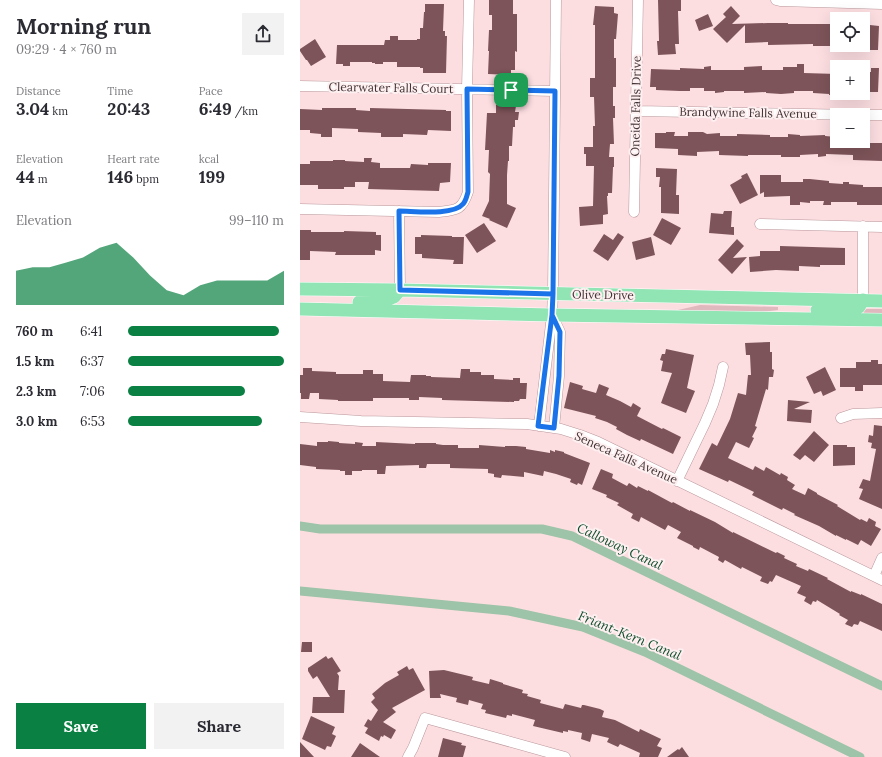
<!DOCTYPE html>
<html lang="en">
<head>
<meta charset="utf-8">
<style>
	:root { --surface:#fff; --page:#f2f2f3; --text:#2b2b33; --muted:#7c7c81; --accent:#0b8043 }
	body { margin:0; font-family:Lora,serif; background:var(--page); color:var(--text); height:100vh; display:flex; flex-direction:column; font-size:15px; white-space:nowrap }
	* { box-sizing:border-box; margin:0 }
	p { font-size:13px; color:var(--muted) }
	.icon { flex:none; width:22px; height:22px; fill:none; stroke:currentColor; stroke-width:2; stroke-linecap:round; stroke-linejoin:round }
	.map { position:relative; flex:1; overflow:hidden }
	.details { display:flex; flex-direction:column; background:var(--surface); width:300px }
	.details>* { flex:none }
	.buttons { position:absolute; left:530px; top:12px; display:grid; gap:8px }
	.buttons a { display:grid; place-items:center; width:40px; height:40px; border-radius:0px; background:var(--surface); box-shadow:0 4px 16px #0002; font-size:20px }
	.pin { position:absolute; display:grid; place-items:center; width:34px; height:34px; color:#fff; margin:-17px; border-radius:8px; box-shadow:0 2px 6px #0006 }
	.round { display:grid; place-items:center; flex:none; width:42px; height:42px; border-radius:0px; background:var(--page) }
	.summary { display:flex; align-items:center; justify-content:space-between; height:68px; padding:0 16px }
	h1 { font-size:22px; font-weight:700; line-height:30px }
	.figures { display:grid; grid-template-columns:repeat(3,1fr); gap:6px; height:68px; padding:4px 16px }
	.figures div { display:grid; align-content:center }
	.figures b { font-size:17px; font-weight:700 }
	.figures small { font-size:11px; font-weight:400 }
	.figures p { font-size:11px }
	.chart { height:112px; padding:8px 16px }
	.chart p { display:flex; justify-content:space-between }
	.chart svg { width:100%; height:72px; margin-top:4px; fill:var(--accent); opacity:.7 }
	.action { display:flex; gap:8px; margin-top:auto; padding:8px 16px }
	.action a { flex:1; height:46px; border-radius:0px; background:var(--accent); color:#fff; font-size:16px; font-weight:700; line-height:46px; text-align:center }
	.action a+a { background:var(--page); color:var(--text) }
	ul { padding:0 16px; list-style:none; font-size:13px }
	li { display:grid; grid-template-columns:64px 48px 1fr; align-items:center; height:30px }
	li i { height:10px; border-radius:5px; background:var(--accent) }
	main { display:flex; flex:1; min-height:0 }
	.map>svg:first-child { display:block }
</style>
</head>
<body>
<main>
<section class="details">
<div class="summary"><div><h1>Morning run</h1><p>09:29 · 4 × 760 m</p></div><a class="round"><svg class="icon" aria-label="share" viewBox="0 0 24 24"><path d="M12 15V3M7 8l5-5 5 5M5 13v7h14v-7"/></svg></a></div>
<div class="figures">
<div><p>Distance</p><b>3.04<small> km</small></b></div>
<div><p>Time</p><b>20:43</b></div>
<div><p>Pace</p><b>6:49<small> /km</small></b></div>
</div>
<div class="figures">
<div><p>Elevation</p><b>44<small> m</small></b></div>
<div><p>Heart rate</p><b>146<small> bpm</small></b></div>
<div><p>kcal</p><b>199</b></div>
</div>
<div class="chart"><p><span>Elevation</span>99–110 m</p>
<svg viewBox="0 0 160 44" preserveAspectRatio="none"><path d="M0 44V23L10 21L20 21L30 18L40 15L50 9L60 6L70 15L80 26L90 35L100 38L110 32L120 29L130 29L140 29L150 29L160 23V44z"/></svg>
</div>
<ul>
<li><b>760 m</b>6:41<i style="width:97%"></i></li>
<li><b>1.5 km</b>6:37<i style="width:100%"></i></li>
<li><b>2.3 km</b>7:06<i style="width:75%"></i></li>
<li><b>3.0 km</b>6:53<i style="width:86%"></i></li>
</ul>
<div class="action"><a>Save</a><a>Share</a></div>
</section>
<div class="map">
<svg width="582" height="757" viewBox="0 0 582 757">
	<rect width="100%" height="100%" fill="#fcdee1"/>
	<!-- green -->
	<path fill="#dfb9bd" d="M400 305 478 307V310L462 312H376L378 310Z
		M560 309H582V313H559Z"/>
	<g fill="none" stroke-linecap="round" stroke-linejoin="round">
		<!-- canal -->
		<path stroke="#9dc3a8" stroke-width="9" d="M0 526 20 529H242L272 536 582 686
			M0 591 209 611 283 627 345 652 560 757"/>
	</g>
	<!-- building -->
	<path fill="#7d5459" d="M189 0H213V14H217V52L215 51V70H211V75L188 74 189 51H188L189 30H192V15H189Z
		M358 0H381V11H378L379 44H375L376 54 358 55 357 41H359Z
		M125 4H144L143 31H145V36H147L146 73H123V68H120V67H97V62H83V64H75V63H72V62H50V66H43V64H36L37 45H84L85 40H90V36H98V40H117V39H120V28H123L124 12H125Z
		M295 6 314 7V13L318 14 316 39H314V58H316V87H313V106H315V118H313L314 144H310L309 157H314V167H313L312 193H308V196H307L308 214 303 215V224L280 226 279 207 293 206 294 166H286V154H284V147H293V126H295L294 97H290V78H295V25H293Z
		M431 6 440 16 432 24 468 23H488V24H532V28L537 27V42H532V46H513V44L468 45V42L445 43V25L427 43 413 29 426 17 423 14Z
		M408 14 413 26 399 31 395 20Z
		M570 25 579 26 578 50H563V28H570Z
		M15 39 26 57 11 66 7 60H6L0 51V49Z
		M497 64H504V73L537 74V95H529V94L513 93V91H494V93L481 94 466 93V92L444 93V91H424V92L415 93V91H404V88H390V91H380L356 90V87H350L351 69 380 70V68L404 69V67L411 66V70H444V67L462 66V70H483V67H497Z
		M571 68H579L578 92H563V72H571Z
		M196 105 216 106 215 112H219L218 120H215V127H213L212 146H209V161H208L207 175V204L216 208 207 228 189 220 190 219 182 216 189 201 190 174 188 172 189 150H185L187 113H196Z
		M22 108H56V110L70 111V108L146 110V111H151V131L128 130 127 135 103 134V137H81V133L58 132V129L32 128V137H21V134L10 133V130H0V109L22 110Z
		M366 132H375L374 136H388V132H403L407 134 420 133V136H437V134L470 135V137H488V134L500 135V136L525 135V136L537 137V141H563V143H582V161L553 160V155L526 154V156L518 157V154L500 155V157H481V155H448V156L419 155V151L397 152V156L378 155V149L355 148V133H366Z
		M64 158H72L71 162 80 163V168H110L111 164 128 165V163H151L150 182 140 183 139 191 68 189 69 182H55V187H44V189H18V185H0V164H10V161H33V160H45V161L64 162Z
		M356 168 377 169 376 195H379V214L361 213V187H359L360 177H356Z
		M447 173 458 195 440 204 430 185 442 178 441 176Z
		M460 175H481V182H503V179H510L529 181V183L543 184V182H549V184L563 185V187H582V205H557V202H531V205H523L524 201H510V203L500 202V205H490V196L464 197V192L460 194Z
		M424 211H432L431 227H434V235L409 233 411 213 423 214Z
		M362 218 381 228 371 245 353 235Z
		M184 223 196 241 177 253 165 235Z
		M0 230H11V232H44V231L76 232V235H81V251L75 250V255H35L36 252 10 251V260H0Z
		M318 233 324 237 308 261 293 251 304 234 313 240Z
		M121 235 152 236V237H164L163 264H153L154 260 122 258V254H115V237H121Z
		M351 237 355 255 336 260 332 242Z
		M437 239 444 246 433 258 447 257 432 274 418 260Z
		M480 246 545 248V265H520V267L499 266V271L476 270 450 272 449 257 460 256V251H480Z
		M470 342V352H472V369L474 370 473 377H469L468 390 466 389 455 426 457 427 452 437 454 438 449 448 436 442 428 458 453 470 455 466 464 471 466 467 480 475 481 473 488 477 487 480 495 485 492 489 505 495 508 488 517 493V494L538 505 537 506 560 520 561 519 567 522 569 518 576 522 575 526 581 529 571 546 561 540 558 545 546 539V540L536 535V536L519 526 494 515 495 514 483 508 482 510 452 495 454 492 429 480 428 482 399 469 412 443 417 446 430 419 438 393 446 395 448 375H451L450 355H446L445 343Z
		M366 349 394 355 387 388 395 391 386 413 361 403 372 373 361 371 363 361 360 360 362 354H365Z
		M571 360H578V364H582V385H563V391H555V387H540V368H556V362H571Z
		M525 367 536 390 523 396 521 391 514 394 506 377Z
		M3 368H12V371L36 372V374H63V370H73V374H83V381L110 382 111 375H126V376H131V377L160 378 161 369H170V372H181V375H194V379L213 380V378H220V383H227L226 399H220L219 401H214V402L142 400V398L119 397V400H109V398H73V401H38V400L19 399V393H10L9 399H1V393H0V375H3Z
		M270 382 283 386 282 389 296 393 299 384 309 388 306 395 320 401 331 407 333 403 341 408 337 416 362 429 363 428 381 437 373 454 341 439 340 441 327 435 316 429 317 427 307 422 295 418 296 416 264 408Z
		M488 400 510 402 494 409 512 410 511 423 487 421Z
		M574 425 582 426V509L559 499 563 489 559 488 563 479 570 481 576 449 571 448 572 443 568 442 569 435 573 436Z
		M514 431 529 445 514 462 505 455 500 460 493 455Z
		M28 441 39 442V443L55 444V442L63 443 62 446H76V442L115 444V443H136V444L143 445H158V448H179V445L205 447V446H216L226 447V449L250 453V450L255 452V450L264 452V453L290 463 282 485 278 483 277 485 270 482 271 479 256 474 244 471 243 476 224 472V477L202 475 201 478 194 477V474L188 473V469L150 468V464H127L126 468H119V465L86 466 85 474H77V470H62V471H52V475H45V471H40V470L16 469V467L0 465V444L17 446V442H28Z
		M533 445H547V447H555V465L533 466Z
		M301 469 313 474 312 478 327 486 329 483 337 488 338 486 348 491V490L372 503 373 502 390 511V510L415 522 433 533V532L476 553 477 552 485 556 484 558 497 564 496 566 508 571 509 569 528 578 527 579 551 592V591L561 595V594L582 604V631L560 621 558 625 554 624 552 627 545 624 548 620 539 615 540 614 517 600 516 602 513 601 511 605 504 601 506 597 497 593 501 586 476 575 472 582 470 581 468 584 460 581 462 577 442 567 441 569 425 560 423 563 418 560 419 557 400 547 399 550 393 547V546L377 538 381 532 368 525 365 530 341 517 339 522 331 518 333 514 317 505 319 503 306 497 307 495 292 489Z
		M2 642H12V652H1Z
		M26 656 28 659 32 657 41 671 37 673 39 676 38 690H45L44 713H12L13 697H30L17 676 13 679 8 671V668Z
		M107 666 109 670 113 668 125 690 92 708 96 712 83 722 96 730 91 739 84 735 83 737 81 736 79 741 65 733 68 728 64 726 68 719 71 721 78 710 71 702 75 698 72 694 85 683 99 675 97 672Z
		M144 670 173 677 172 680 189 684 190 679 203 683V684L223 690 222 693 228 694 227 696 241 700 240 703 263 709 265 704 281 708 282 705H284L300 709 304 711 302 717 315 720 339 732 340 729 361 739 357 746 362 748 358 757H339L340 753 320 744 318 747 307 742 309 738 292 734 290 742 281 739 282 733 268 730V732L263 731V733L233 726 235 720 212 714V716L207 715 206 718 185 713 186 710 181 709 183 704 169 700 168 705 156 702 157 698 140 694 141 698H130L129 671Z
		M11 716 35 727 32 734 36 736 31 747 27 746 25 750 2 739Z
		M143 738 162 743 161 745 166 746 163 757H138Z
		M0 742 14 757H0Z
		M60 743 80 757H51Z
		M382 747 389 757H367L378 749 379 750Z"/>
	<g fill="none" stroke-linecap="round" stroke-linejoin="round">
		<defs>
			<path id="minor" d="M476 0 480 1 582 4
				M0 86 255 91
				M336 111 560 115
				M563 115H582
				M0 209 139 212C157 210 162 210 168 192L167 89 169 0
				M99 211 100 290
				M334 212 338 0
				M460 224 582 227
				M563 300V226
				M252 315 260 332 259 376 254 428
				M0 417 61 421 227 424 261 429 280 435 298 442 582 580
				M541 418 553 414 582 413
				M239 426 252 315 253 294 256 0
				M377 481 405 423 413 404 419 385 423 367
				M574 576 582 558
				M108 757 113 748 125 718 265 757"/>
			<path id="major" d="M0 289 100 290 582 301
				M59 302 86 300 94 297 100 290
				M0 309 252 315 582 320
				M517 310H541L552 309 559 307 563 300"/>
		</defs>
		<!-- minor casing -->
		<use href="#minor" stroke="#ba979b" stroke-width="11"/>
		<!-- major casing -->
		<use href="#major" stroke="#fff" stroke-width="14"/>
		<!-- minor -->
		<use href="#minor" stroke="#fff" stroke-width="10"/>
		<!-- major -->
		<use href="#major" stroke="#91e4b4" stroke-width="13"/>
	</g>
	<g fill="none" stroke-linecap="round" stroke-linejoin="round">
		<defs>
			<path id="route" d="M211 90 167 89 168 192C167 195 166 201 163 204 153 216 114 211 99 211L100 290 253 294 252 315 238 426 254 428 259 376 260 332 252 315 253 294 255 91 211 90"/>
		</defs>
		<!-- route casing -->
		<use href="#route" stroke="#fff" stroke-width="8"/>
		<!-- route -->
		<use href="#route" stroke="#1a73e8" stroke-width="5"/>
	</g>
	<g text-anchor="middle" stroke-width="4" stroke-linejoin="round" paint-order="stroke">
		<!-- street labels -->
		<g font-size="12" fill="#413335" stroke="#feeff1">
			<text transform="translate(91 88) rotate(1)" y="4">Clearwater Falls Court</text>
			<text transform="translate(336 106) rotate(-89)" y="4">Oneida Falls Drive</text>
			<text transform="translate(448 113) rotate(1)" y="4">Brandywine Falls Avenue</text>
			<text transform="translate(303 295) rotate(1)" y="4">Olive Drive</text>
			<text transform="translate(326 458) rotate(24)" y="4">Seneca Falls Avenue</text>
		</g>
		<!-- water labels -->
		<g font-size="13" font-style="italic" fill="#0f4e2b" stroke="#feeff1">
			<text transform="translate(320 546) rotate(25)" y="5">Calloway Canal</text>
			<text transform="translate(330 635) rotate(22)" y="5">Friant-Kern Canal</text>
		</g>
	</g>
</svg>
<div class="buttons">
<a><svg class="icon" aria-label="locate" viewBox="0 0 24 24"><circle cx="12" cy="12" r="6"/><path d="M12 2v4M12 18v4M2 12h4M18 12h4"/></svg></a>
<a>+</a>
<a>−</a>
</div>
<div class="pin" style="left:211px;top:90px;background:#1e9e55"><svg class="icon" aria-label="arrive" viewBox="0 0 24 24"><path d="M6 21V4h12l-3 4 3 4H6"/></svg></div>
</div>
</main>
</body>
</html>
